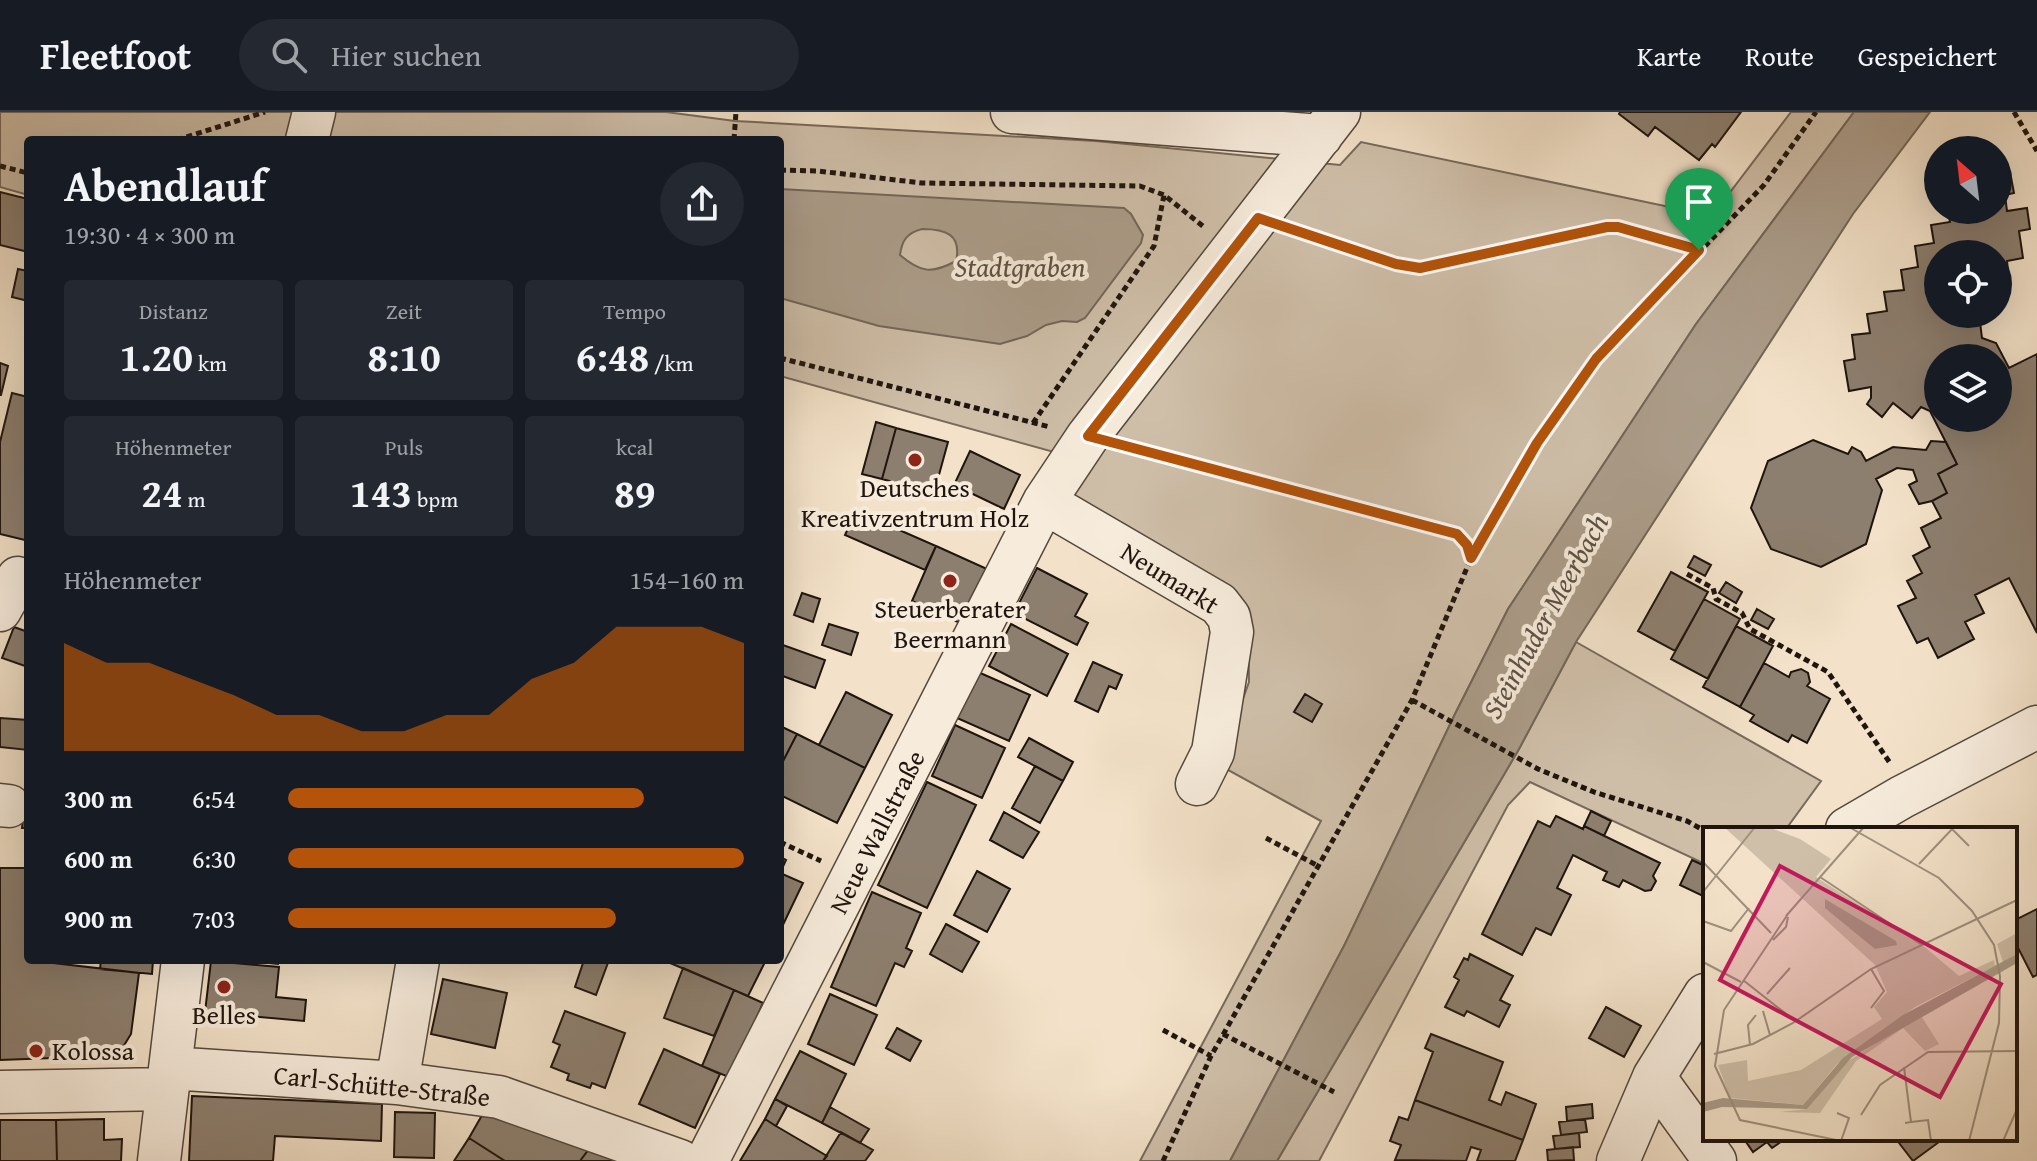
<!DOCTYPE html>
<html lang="de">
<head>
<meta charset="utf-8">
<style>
	:root { --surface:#171b24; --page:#242831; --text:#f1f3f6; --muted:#9ea1a6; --line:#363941; --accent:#b45309 }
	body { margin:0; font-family:"Gentium Book Plus",serif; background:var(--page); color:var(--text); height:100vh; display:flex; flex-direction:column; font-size:30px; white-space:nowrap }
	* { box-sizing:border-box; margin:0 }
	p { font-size:26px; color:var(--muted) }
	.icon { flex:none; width:44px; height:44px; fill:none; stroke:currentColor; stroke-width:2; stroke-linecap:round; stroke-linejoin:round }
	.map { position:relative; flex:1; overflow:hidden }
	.panel { position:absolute; left:24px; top:24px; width:760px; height:828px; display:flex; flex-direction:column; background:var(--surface); border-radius:8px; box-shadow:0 8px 32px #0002 }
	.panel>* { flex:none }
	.needle { width:52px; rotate:332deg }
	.buttons { position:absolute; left:1924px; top:24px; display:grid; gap:16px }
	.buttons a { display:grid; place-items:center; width:88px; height:88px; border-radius:50%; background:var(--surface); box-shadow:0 8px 32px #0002; font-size:40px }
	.pin { position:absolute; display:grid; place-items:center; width:68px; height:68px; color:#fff; margin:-82px -34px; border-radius:50% 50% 50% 0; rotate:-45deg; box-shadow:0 0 8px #0007 }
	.pin .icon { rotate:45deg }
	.round { display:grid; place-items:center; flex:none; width:84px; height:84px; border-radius:42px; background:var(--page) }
	.summary { display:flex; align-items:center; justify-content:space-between; height:136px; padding:0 40px }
	h1 { font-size:44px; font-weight:700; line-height:60px }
	.figures { display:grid; grid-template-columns:repeat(3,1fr); gap:12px; height:136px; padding:8px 40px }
	.figures div { display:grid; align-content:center; border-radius:8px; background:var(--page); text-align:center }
	.figures b { font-size:40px; font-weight:700 }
	.figures small { font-size:22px; font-weight:400 }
	.figures p { font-size:22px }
	.chart { height:224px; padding:16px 40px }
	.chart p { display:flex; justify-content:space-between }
	.chart svg { width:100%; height:144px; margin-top:8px; fill:var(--accent); opacity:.7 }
	ul { padding:0 40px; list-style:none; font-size:26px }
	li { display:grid; grid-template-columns:128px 96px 1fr; align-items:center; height:60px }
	li i { height:20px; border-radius:10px; background:var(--accent) }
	header { display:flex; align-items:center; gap:48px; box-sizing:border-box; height:112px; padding:0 40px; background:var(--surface); border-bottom:2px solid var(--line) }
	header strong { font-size:38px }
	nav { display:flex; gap:44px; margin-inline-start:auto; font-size:28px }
	.search { width:560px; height:72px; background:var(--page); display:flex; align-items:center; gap:20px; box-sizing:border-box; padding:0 28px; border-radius:44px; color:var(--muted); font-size:30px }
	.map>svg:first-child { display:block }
</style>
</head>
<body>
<header>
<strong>Fleetfoot</strong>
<div class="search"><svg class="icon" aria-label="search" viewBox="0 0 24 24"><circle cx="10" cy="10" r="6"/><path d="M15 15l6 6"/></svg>Hier suchen</div>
<nav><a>Karte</a><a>Route</a><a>Gespeichert</a></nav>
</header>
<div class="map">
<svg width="2037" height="1049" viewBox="0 0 2037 1049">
	<rect width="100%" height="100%" fill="#f3e2c9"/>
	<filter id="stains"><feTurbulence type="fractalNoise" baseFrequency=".0025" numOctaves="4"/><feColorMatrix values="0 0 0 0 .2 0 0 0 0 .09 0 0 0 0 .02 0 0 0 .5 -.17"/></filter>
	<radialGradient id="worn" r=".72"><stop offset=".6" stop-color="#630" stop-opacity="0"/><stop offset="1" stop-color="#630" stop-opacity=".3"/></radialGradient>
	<!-- green -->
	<path fill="#cfbfa9" stroke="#776a5c" stroke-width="2" d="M0 0H666L735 9 1096 29 1340 53 1361 30 1712 104 1791 0H1854L1696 212 1508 497 1455 602 1345 832 1230 1049H1140L1321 709 1219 653 1249 570 1248 495 1075 386 1065 343 780 264V28H28V83L0 75Z
		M1576 530 1821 669 1786 717H1705V752L1530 670 1508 693 1319 1049H1277L1519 637Z"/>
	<!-- water -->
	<path fill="#ab9c89" stroke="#736658" stroke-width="2" fill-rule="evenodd" d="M1854 0H1930L1853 102 1576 530 1519 637 1277 1049H1230L1345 832 1455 602 1508 497 1696 212Z
		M780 77 1124 96 1131 102 1143 123 1141 131 1085 206 1077 210 1062 209 1046 213 1027 224 1000 232 879 214 780 186ZM922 117C945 117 962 122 956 149 932 162 921 161 900 143 902 128 907 121 922 117Z"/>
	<!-- building -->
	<path fill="#8d7f6f" stroke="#1f140e" stroke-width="2" fill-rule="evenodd" d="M1620 0H1741L1715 35 1712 32 1699 48 1655 15 1648 24 1619 2Z
		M2010 60 2014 81 2005 83 2007 99 2027 96 2030 117 2019 119 2023 146 2007 149 2009 167 1998 168V142H1938V202H1979L1982 226 1996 231 2009 256 2037 242V521L2009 466 1975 483 1984 501 1965 510 1974 527 1938 546 1928 526 1917 531 1898 494 1916 486 1907 469 1922 461 1913 444 1930 435 1921 416 1941 406 1932 389 1947 381 1938 362 1957 352 1930 299 1921 295 1912 306 1893 291 1882 305 1867 292 1871 286V275L1849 279 1844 249 1855 247 1852 223 1870 221 1867 202 1887 199 1884 180 1904 178 1901 158 1918 155 1915 134 1934 131 1931 113 1950 110 1948 98H1998V62ZM1938 246H1998V306H1938Z
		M0 80 28 87V140L0 133Z
		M18 157 28 159V189L12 185Z
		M0 251 8 254 1 283H0Z
		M12 281 28 285V416L25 428 0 422V330Z
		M876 310 896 316 882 367 862 362Z
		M896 316 948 330 934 381 882 367Z
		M1813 328 1848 342 1852 335 1861 340 1866 349 1893 335 1926 338 1931 329 1946 330 1957 352 1938 362 1947 381 1932 389 1919 392 1909 373 1917 369 1913 358 1897 356 1876 367 1882 378 1866 432 1821 455 1771 437 1751 396 1768 349Z
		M970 339 1020 363 1004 397 954 373Z
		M856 399 936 434 925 458 845 423Z
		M936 434 987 457 962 512 912 489Z
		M1694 444 1711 453 1705 464 1688 455Z
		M1037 456 1087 482 1075 504 1088 511 1077 533 1014 501Z
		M1671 460 1708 480 1675 539 1638 519Z
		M1726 470 1742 480 1736 491 1719 481Z
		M802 481 820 487 813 510 794 503Z
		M1704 487 1740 507 1708 567 1671 547Z
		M1757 497 1774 507 1768 517 1751 508Z
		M829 512 858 521 851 543 822 533Z
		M1011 512 1068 542 1047 584 989 554Z
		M1736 514 1773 534 1740 595 1703 575Z
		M14 515 28 520V555L2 546Z
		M780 532 825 548 815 576 780 563Z
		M1093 550 1122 563 1116 577 1109 574 1098 600 1075 589Z
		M1764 551 1789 565 1791 560 1801 557 1808 561 1810 570 1807 574 1830 587 1807 631 1792 623 1788 630 1750 609 1754 603 1740 595Z
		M978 560 1030 583 1009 629 957 606Z
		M846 580 892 603 865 656 819 633Z
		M1305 582 1322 592 1312 610 1294 600Z
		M0 606 28 608V638L0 635Z
		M955 613 1005 636 982 686 932 664Z
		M780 614 797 622 780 655Z
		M797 622 865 656 837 711 780 683V655Z
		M1029 626 1073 650 1063 669 1018 645Z
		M1035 654 1063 669 1040 711 1012 696Z
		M28 657V716H22Z
		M927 670 976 693 927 796 878 773Z
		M1591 699 1611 709 1604 724 1584 714Z
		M1004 700 1039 720 1023 746 990 728Z
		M1556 704 1583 717 1584 714 1660 751 1653 764 1656 769 1651 778 1645 779 1623 768 1619 775 1603 768 1607 760 1573 743 1557 776 1571 783 1551 823 1536 816 1522 843 1482 822 1538 709 1550 715Z
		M780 745 786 748 780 761 803 771 780 819Z
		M1692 748 1705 754V785L1680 773Z
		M0 756H28V848L139 861 131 922 123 935 106 944 0 948Z
		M977 759 1010 777 987 820 954 803Z
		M872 780 921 801 906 836 912 839 904 855 895 851 876 894 831 875Z
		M2037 797V863L2033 865 2015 830V808Z
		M946 812 979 830 962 860 930 842Z
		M1470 842 1513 864 1500 888 1510 893 1499 915 1467 899 1464 904 1445 895 1459 868 1454 865 1464 846 1468 848Z
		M101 848H153L152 862 100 857Z
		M239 848H279L278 852Z
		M584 848H609L596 883 575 875Z
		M663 848H766L748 884Z
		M211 849 279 855 276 885 306 888 304 909 205 900Z
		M683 856 734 878 714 924 664 906Z
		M443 867 507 881 495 936 431 922Z
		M734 878 763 891 731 966 702 954Z
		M830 882 877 903 854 953 808 932Z
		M1606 895 1641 914 1624 945 1589 926Z
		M565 899 625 921 605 976 592 971 590 976 567 968 569 962 551 955 560 933 553 930Z
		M897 916 921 929 910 949 886 936Z
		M1431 922 1503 950 1489 988 1501 993 1506 980 1536 992 1523 1028 1415 988 1433 940 1425 936Z
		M664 937 720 962 695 1016 639 992Z
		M800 939 846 962 822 1011 775 987Z
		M192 984 382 992 381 1029 275 1024 273 1049H189Z
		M775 987 787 994 776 1014 765 1007Z
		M1415 988 1523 1028 1515 1049H1477L1481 1038 1471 1035 1466 1049 1395 1048 1401 1033 1390 1029 1399 1005 1408 1008Z
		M1592 992 1593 1006 1567 1009 1566 995Z
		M830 995 869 1017 860 1031 822 1011Z
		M485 998 589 1037 580 1049H505L469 1026Z
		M395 1000 435 1001 434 1046 394 1045Z
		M104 1007V1028L122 1027 121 1049H57L56 1008Z
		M765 1007 776 1014 827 1044 823 1049H740Z
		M1585 1007 1587 1020 1561 1023 1559 1010Z
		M0 1008H56L57 1049H0Z
		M841 1020 873 1038 865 1049H823Z
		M1579 1021 1580 1035 1555 1037 1553 1024Z
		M469 1026 505 1049H454Z
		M1744 1027H1785L1772 1036 1767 1030 1753 1040Z
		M1896 1027H1943L1913 1049Z
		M1573 1035 1574 1048 1548 1049 1547 1038Z
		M589 1037 621 1049H580Z"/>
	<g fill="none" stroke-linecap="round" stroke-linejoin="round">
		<defs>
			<path id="minor" d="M1012 0 1321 24
				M307 28 314 0
				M1044 390 1219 492 1229 505 1232 520 1213 640 1197 672
				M0 498 18 466
				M0 693 9 694
				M1847 717 1902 685 2037 615
				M170 956 397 971 499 985 680 1049
				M1654 965 1715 1049
				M397 971 418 848
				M0 980 167 977
				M159 1049 183 848
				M707 1049 1044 390 1088 324 1339 0
				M1618 1049 1654 965 1705 883"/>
		</defs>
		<!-- minor casing -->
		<use href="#minor" stroke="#54483d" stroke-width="45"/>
		<!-- path -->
		<path stroke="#1f140e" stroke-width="5" stroke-dasharray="6 4" stroke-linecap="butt" d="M2014 0 2037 39
			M177 28 265 0
			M734 28 736 0
			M0 54 28 61
			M780 58 818 59 922 71 1140 74 1164 83 1204 115
			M1294 118 1396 152 1420 156 1607 115H1618L1699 138
			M780 246 1050 315
			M1033 311 1154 134 1164 83
			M1126 334 1457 422 1467 433 1471 445
			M1687 462 1713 476 1716 487 1742 501 1750 517 1828 560 1890 651
			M1412 588 1538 657 1594 680 1687 709 1705 719
			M1266 726 1320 755
			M780 730 821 749
			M1163 918 1211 944
			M1223 922 1334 980
			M1163 1049 1211 944 1412 588 1471 446 1537 331 1596 247 1764 73 1816 0"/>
		<!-- minor -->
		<use href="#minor" stroke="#f7ecdc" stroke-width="42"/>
	</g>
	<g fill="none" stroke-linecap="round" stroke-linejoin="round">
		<defs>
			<path id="route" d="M1258 106 1396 152 1420 156 1607 115H1618L1699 138 1596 247 1537 331 1471 446 1467 433 1457 422 1088 324Z"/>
		</defs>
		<!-- route casing -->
		<use href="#route" stroke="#fff" stroke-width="16"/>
		<!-- route -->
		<use href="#route" stroke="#b45309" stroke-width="10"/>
	</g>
	<!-- markers -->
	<g fill="#8f2418" stroke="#f7ecdc" stroke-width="3">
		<circle cx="915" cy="348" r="8"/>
		<circle cx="950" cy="469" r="8"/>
		<circle cx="224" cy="875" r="8"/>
		<circle cx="36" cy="939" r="8"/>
	</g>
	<g text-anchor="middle" stroke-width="8" stroke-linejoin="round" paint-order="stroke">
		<!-- poi labels -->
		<g font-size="26" fill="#1f140e" stroke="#f7ecdc">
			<text x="915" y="385">Deutsches<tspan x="915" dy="30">Kreativzentrum Holz</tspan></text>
			<text x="950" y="506">Steuerberater<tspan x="950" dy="30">Beermann</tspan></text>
			<text x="224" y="912">Belles</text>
			<text x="52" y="948" text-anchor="start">Kolossa</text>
		</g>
		<!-- street labels -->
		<g font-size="26" fill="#1f140e" stroke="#f7ecdc">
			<text transform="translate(1170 466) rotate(32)" y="9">Neumarkt</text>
			<text transform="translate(877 720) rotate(-63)" y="9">Neue Wallstraße</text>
			<text transform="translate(382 974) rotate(6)" y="9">Carl-Schütte-Straße</text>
		</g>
		<!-- water labels -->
		<g font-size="28" font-style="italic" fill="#5e5145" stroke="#f7ecdc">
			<text x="1020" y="165">Stadtgraben</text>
			<text transform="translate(1545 504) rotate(-61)" y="10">Steinhuder Meerbach</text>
		</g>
	</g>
	<!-- overview -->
	<g transform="translate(1703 715)">
		<rect width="314" height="314" fill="#f3e2c9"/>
		<path d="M21 0H65L97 12 128 32 113 50 223 121 256 149 291 133 292 139 212 180 134 237 100 278 27 271 15 238 44 233 45 254 98 243 179 192 171 180 184 165 172 138ZM314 106V127L300 135 294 117ZM217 187 236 217 222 224 200 201 153 234 117 286 76 285 104 282 141 237Z" fill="#cfbfa9"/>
		<path d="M122 72 193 114 194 118 172 122 122 81ZM314 127V136L149 230 104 282 19 280 0 285V276L20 271 100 278 140 231 200 188Z" fill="#ab9c89"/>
		<path fill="none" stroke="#9e907e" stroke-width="2" d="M146 0 236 51 269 84 291 118 297 149 296 196 266 314M249 2 266 19M0 35 68 106M216 37 251 0M117 50 219 118M0 65 52 0M85 87 21 183 12 239 37 293 138 314M83 89 161 0M0 94 28 104 46 81M70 113 83 100 85 90M0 135 38 155M168 142 181 164 168 181M40 153 92 194M64 167 87 141M60 184 67 208M47 218 45 198 53 188M11 227 50 217 90 196 168 142 314 73M201 240 208 295 202 296M134 286 146 291 138 314M158 288 177 258 225 225 314 224M208 295 225 293 228 314M300 314 314 282"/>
		<path fill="#c2185b" fill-opacity="0.15" stroke="#c2185b" stroke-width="4" d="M77 39 298 157 237 270 17 153Z"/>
		<rect width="314" height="314" fill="none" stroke="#1f140e" stroke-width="4"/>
	</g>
	<rect width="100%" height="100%" filter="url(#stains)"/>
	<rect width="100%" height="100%" fill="url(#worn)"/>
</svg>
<div class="buttons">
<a><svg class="needle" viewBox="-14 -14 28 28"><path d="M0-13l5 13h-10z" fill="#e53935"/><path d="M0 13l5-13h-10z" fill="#9ea1a6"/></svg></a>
<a><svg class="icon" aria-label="locate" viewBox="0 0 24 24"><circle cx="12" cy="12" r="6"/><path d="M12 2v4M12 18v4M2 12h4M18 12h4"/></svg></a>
<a><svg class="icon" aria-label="layers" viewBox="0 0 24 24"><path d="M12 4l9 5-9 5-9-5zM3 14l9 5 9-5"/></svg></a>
</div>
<div class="pin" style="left:1699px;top:138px;background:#1e9e55"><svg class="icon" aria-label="arrive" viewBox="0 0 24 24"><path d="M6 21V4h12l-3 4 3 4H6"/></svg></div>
<section class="panel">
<div class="summary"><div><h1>Abendlauf</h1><p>19:30 · 4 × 300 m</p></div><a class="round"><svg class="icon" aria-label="share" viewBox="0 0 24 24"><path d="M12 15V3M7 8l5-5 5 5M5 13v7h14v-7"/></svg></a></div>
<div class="figures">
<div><p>Distanz</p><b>1.20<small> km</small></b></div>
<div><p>Zeit</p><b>8:10</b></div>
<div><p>Tempo</p><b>6:48<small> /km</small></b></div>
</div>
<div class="figures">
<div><p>Höhenmeter</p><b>24<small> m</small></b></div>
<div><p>Puls</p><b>143<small> bpm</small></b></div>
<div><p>kcal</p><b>89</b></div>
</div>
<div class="chart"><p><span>Höhenmeter</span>154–160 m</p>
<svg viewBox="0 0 160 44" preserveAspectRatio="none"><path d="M0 44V11L10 17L20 17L30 22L40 27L50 33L60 33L70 38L80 38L90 33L100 33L110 22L120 17L130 6L140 6L150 6L160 11V44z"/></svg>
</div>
<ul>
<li><b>300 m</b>6:54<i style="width:78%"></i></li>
<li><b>600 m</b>6:30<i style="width:100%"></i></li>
<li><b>900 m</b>7:03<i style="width:72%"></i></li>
</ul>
</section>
</div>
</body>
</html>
